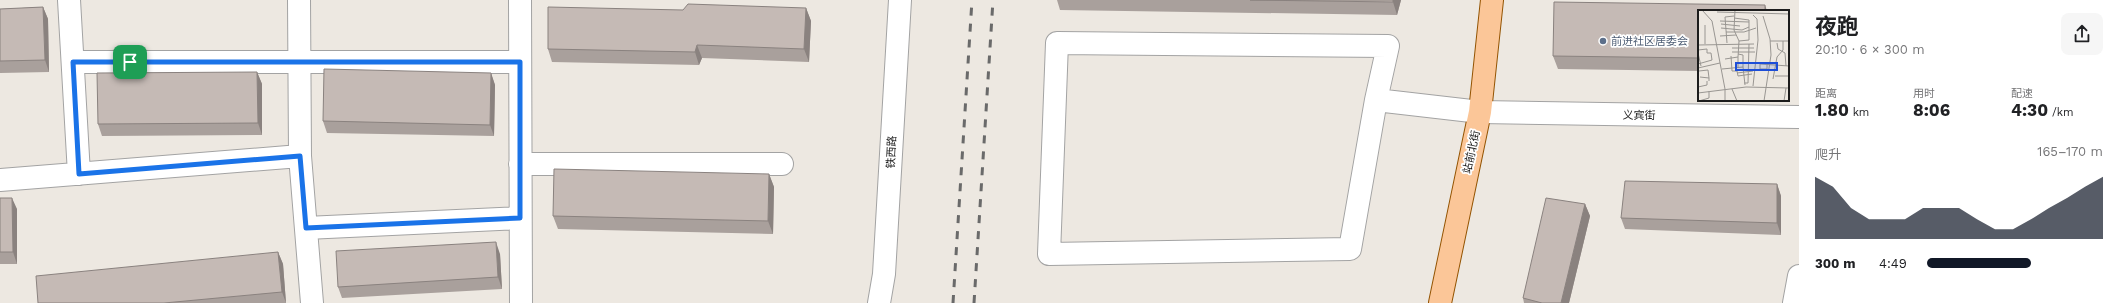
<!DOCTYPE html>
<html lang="zh">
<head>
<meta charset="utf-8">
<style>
	:root { --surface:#fff; --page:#f6f6f6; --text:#202124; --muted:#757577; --accent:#111827 }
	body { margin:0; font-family:"Work Sans","Noto Sans SC",sans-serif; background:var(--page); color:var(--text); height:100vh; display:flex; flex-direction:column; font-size:15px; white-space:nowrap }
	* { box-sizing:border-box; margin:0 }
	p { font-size:13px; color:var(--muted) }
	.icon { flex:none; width:22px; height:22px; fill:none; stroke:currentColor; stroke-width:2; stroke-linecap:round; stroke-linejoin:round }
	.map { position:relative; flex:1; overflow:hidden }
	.panel { display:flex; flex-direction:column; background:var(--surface); width:320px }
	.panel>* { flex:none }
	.pin { position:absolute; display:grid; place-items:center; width:34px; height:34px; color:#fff; margin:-17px; border-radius:8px; box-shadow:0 2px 6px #0006 }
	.round { display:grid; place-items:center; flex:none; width:42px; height:42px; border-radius:8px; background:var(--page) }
	.summary { display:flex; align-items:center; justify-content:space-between; height:68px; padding:0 16px }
	h1 { font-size:22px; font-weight:700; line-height:30px }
	.stats { display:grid; grid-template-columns:repeat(3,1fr); gap:6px; height:68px; padding:4px 16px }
	.stats div { display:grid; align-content:center }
	.stats b { font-size:17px; font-weight:700 }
	.stats small { font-size:11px; font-weight:400 }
	.stats p { font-size:11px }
	.chart { height:112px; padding:8px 16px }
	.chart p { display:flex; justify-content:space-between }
	.chart svg { width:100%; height:72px; margin-top:4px; fill:var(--accent); opacity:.7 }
	ul { padding:0 16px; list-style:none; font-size:13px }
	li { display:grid; grid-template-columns:64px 48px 1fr; align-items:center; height:30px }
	li i { height:10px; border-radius:5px; background:var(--accent) }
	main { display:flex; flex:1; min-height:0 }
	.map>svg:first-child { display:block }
</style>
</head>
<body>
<main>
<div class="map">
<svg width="1799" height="303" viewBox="0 0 1799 303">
	<rect width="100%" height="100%" fill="#ede8e1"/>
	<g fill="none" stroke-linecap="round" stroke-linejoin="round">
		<defs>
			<path id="minor" d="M69 0 79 174
				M299 0 300 156
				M520 0 521 303
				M73 62H520
				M1376 100 1350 249 1049 254 1057 43 1388 46 1376 100 1480 112 1799 117
				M520 164H782
				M0 180 300 156 312 303
				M306 228 520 218
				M879 303 884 274 900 0
				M1794 303 1799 276"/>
			<path id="major" d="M1440 303 1480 112 1492 0"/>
		</defs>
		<!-- minor casing -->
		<use href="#minor" stroke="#a3a3a3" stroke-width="24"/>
		<!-- major casing -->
		<use href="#major" stroke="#935301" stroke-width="24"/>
		<!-- minor -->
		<use href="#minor" stroke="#fff" stroke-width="22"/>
		<!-- major -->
		<use href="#major" stroke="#fbc698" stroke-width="22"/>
		<!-- rail -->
		<path stroke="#6a6a6a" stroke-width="3" stroke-dasharray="8 8" stroke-linecap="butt" d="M953 303 972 0
			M974 303 993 0"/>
	</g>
	<!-- wall -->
	<path fill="#a9a09c" d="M1057 0H1401L1397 15 1060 10Z
		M43 7 48 19 49 72 0 73V9Z
		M806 8 811 21 809 62 702 58 699 65 552 62 548 49 683 10Z
		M1699 11V71L1558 69 1553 56Z
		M257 72 262 84V135L102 136 98 124Z
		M491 73 495 85 494 136 327 133 323 121Z
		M769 174 774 187 773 234 558 229 553 216Z
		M1777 184 1781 196V235L1625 229 1621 218Z
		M0 198 17 209V264H0Z
		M1585 204 1590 216 1569 303H1524L1523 298Z
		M278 252 283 264 286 303H38Z
		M500 254 502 289 342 298 338 287Z"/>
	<!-- shaded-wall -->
	<path fill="#8a827f" d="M1393 0H1401L1397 15 1393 2Z
		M1765 5 1767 11H1765Z
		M43 7 48 19 49 72 45 60Z
		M806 8 811 21 809 62 804 49Z
		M697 45 702 58 699 65 695 52Z
		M257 72 262 84V135L258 123Z
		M491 73 495 85 494 136 490 125Z
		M769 174 774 187 773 234 768 221Z
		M1777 184 1781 196V235L1777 223Z
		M12 198 17 209V264L13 252Z
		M1585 204 1590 216 1569 303H1561Z
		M496 242 500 254 502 289 498 277Z
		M278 252 283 264 286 303 282 292Z"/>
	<!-- building -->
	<path fill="#c5bab5" stroke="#8a827f" d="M1250 0H1393V2Z
		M1554 2 1765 5V11H1699V58L1553 56Z
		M688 4 806 8 804 49 697 45 695 52 548 49V7L683 10Z
		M43 7 45 60 0 61V9Z
		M324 69 491 73 490 125 323 121Z
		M257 72 258 123 98 124 97 73Z
		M554 169 769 174 768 221 553 216Z
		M1625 181 1777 184V223L1621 218Z
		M0 198H12L13 252H0Z
		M1546 198 1585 204 1561 303H1542L1523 298Z
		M496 242 498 277 338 287 336 251Z
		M278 252 282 292 164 303H38L36 276Z"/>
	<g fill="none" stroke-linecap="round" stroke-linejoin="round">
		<defs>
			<path id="route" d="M73 62H520V218L306 228 300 156 79 174Z"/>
		</defs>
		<!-- route casing -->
		<use href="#route" stroke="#fff" stroke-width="8"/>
		<!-- route -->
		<use href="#route" stroke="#1a73e8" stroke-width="5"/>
	</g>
	<!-- markers -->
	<circle fill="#5c6f8a" stroke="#fff" stroke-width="1.5" cx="1603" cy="41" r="4"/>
	<g text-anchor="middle" stroke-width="3.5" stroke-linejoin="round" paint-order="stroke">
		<!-- service labels -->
		<g font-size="11" fill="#4e5e75" stroke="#fff" text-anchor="start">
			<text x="1611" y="45">前进社区居委会</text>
		</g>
		<!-- street labels -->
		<g font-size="11" fill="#1c1c1c" stroke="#fff">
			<text transform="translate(1639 115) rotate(1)" y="4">义宾街</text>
			<text transform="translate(891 152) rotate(-87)" y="4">铁西路</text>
			<text transform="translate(1471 152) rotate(-78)" y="4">站前北街</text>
		</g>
	</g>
	<!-- overview -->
	<g transform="translate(1698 10)">
		<rect width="91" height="91" fill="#ede8e1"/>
		<path fill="none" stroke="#999692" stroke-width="1" d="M4 0 14 11 27 79V91M37 0 36 20 41 31 40 47M19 2 91 4M65 6 72 29 73 45 66 91M36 8 51 10V30L41 31M22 11 51 12M23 14 42 16M7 15V34M23 18 44 20 51 17M28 22H46L58 18M22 26 38 25M72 31H91M29 33 27 7 36 6M79 33 80 39 87 43 88 56M0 35 56 34M34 38H56M0 40 9 39V43H13L14 50 0 54M34 42H57M0 43 3 56M40 44 45 45V57M33 46 34 61H39L40 66 54 64M27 49 40 47V57M69 55V59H62V54L91 56M0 58 22 53M24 59 45 57 47 75M1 61 10 60 11 68M39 63 55 61M77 66H91M2 67 11 68V71M75 69 79 47 85 40V31M46 73H50L51 34M55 76 60 30 59 9 55 5M0 77 9 75V71M34 79 39 91M0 83 48 77 91 78M1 91 11 88V81M86 91 88 78"/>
		<path fill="#1d4ed8" fill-opacity="0.15" stroke="#1d4ed8" stroke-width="2" d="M38 53H79V60H38Z"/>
		<rect width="91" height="91" fill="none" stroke="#1c1c1c" stroke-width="2"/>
	</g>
</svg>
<div class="pin" style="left:130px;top:62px;background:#1e9e55"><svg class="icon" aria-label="arrive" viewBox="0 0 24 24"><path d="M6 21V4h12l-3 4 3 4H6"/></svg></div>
</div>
<section class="panel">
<div class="summary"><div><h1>夜跑</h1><p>20:10 · 6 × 300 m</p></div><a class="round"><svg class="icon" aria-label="share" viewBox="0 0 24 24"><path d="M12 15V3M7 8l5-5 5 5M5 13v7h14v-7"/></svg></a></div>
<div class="stats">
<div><p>距离</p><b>1.80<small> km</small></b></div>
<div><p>用时</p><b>8:06</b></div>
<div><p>配速</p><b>4:30<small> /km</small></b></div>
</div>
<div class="chart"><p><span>爬升</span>165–170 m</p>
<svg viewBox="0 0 160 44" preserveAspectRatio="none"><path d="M0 44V6L10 12L20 25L30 32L40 32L50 32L60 25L70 25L80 25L90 32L100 38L110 38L120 32L130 25L140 19L150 12L160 6V44z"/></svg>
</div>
<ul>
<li><b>300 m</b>4:49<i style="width:59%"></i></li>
</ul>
</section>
</main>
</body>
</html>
